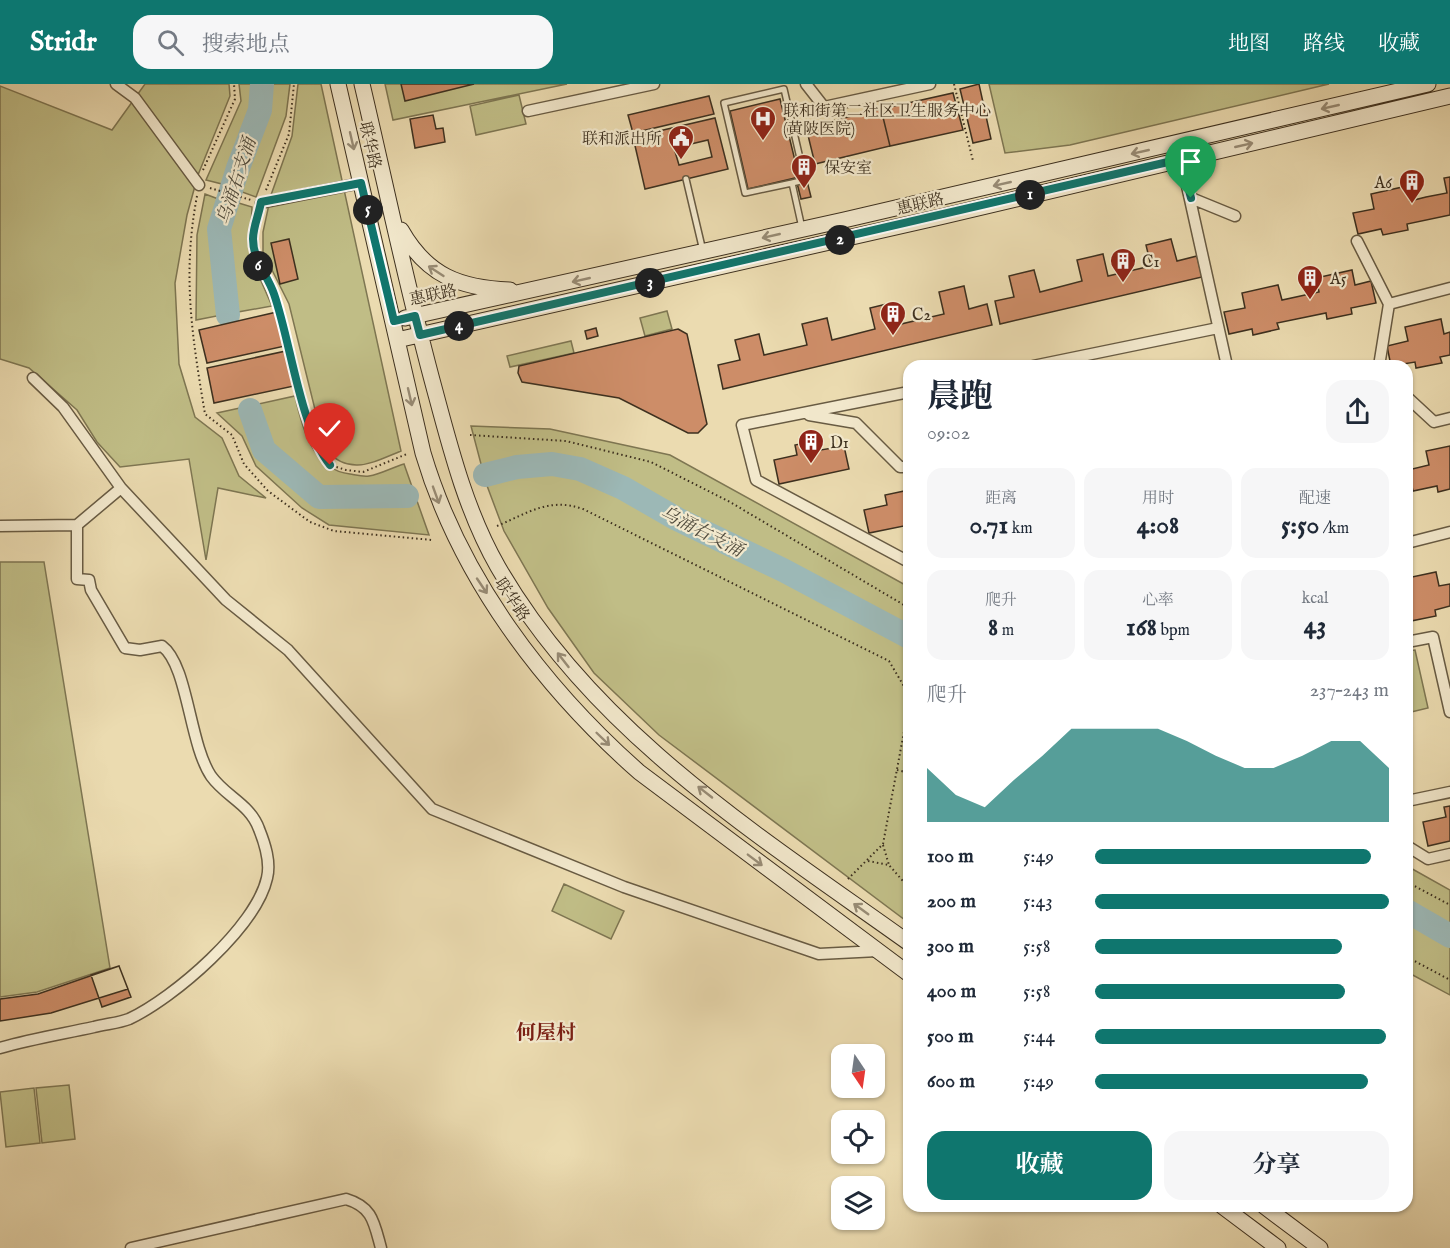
<!DOCTYPE html>
<html lang="zh">
<head>
<meta charset="utf-8">
<style>
	:root { --surface:#fff; --page:#f6f6f7; --text:#1f2937; --muted:#747a83; --accent:#0f766e }
	body { margin:0; font-family:"IM FELL English","Noto Serif SC",serif; background:var(--page); color:var(--text); height:100vh; display:flex; flex-direction:column; font-size:22px; white-space:nowrap }
	* { box-sizing:border-box; margin:0 }
	p { font-size:20px; color:var(--muted) }
	.icon { flex:none; width:33px; height:33px; fill:none; stroke:currentColor; stroke-width:2; stroke-linecap:round; stroke-linejoin:round }
	.map { position:relative; flex:1; overflow:hidden }
	.drawer { position:absolute; left:903px; top:276px; width:510px; height:852px; display:flex; flex-direction:column; background:var(--surface); border-radius:18px; box-shadow:0 2px 4px #0004 }
	.drawer>* { flex:none }
	.needle { width:39px; rotate:167deg }
	.tools { position:absolute; left:831px; top:960px; display:grid; gap:12px }
	.tools a { display:grid; place-items:center; width:54px; height:54px; border-radius:12px; background:var(--surface); box-shadow:0 2px 4px #0004; font-size:30px }
	.pin { position:absolute; display:grid; place-items:center; width:51px; height:51px; color:#fff; margin:-62px -26px; border-radius:50% 50% 50% 0; rotate:-45deg; box-shadow:0 0 6px #0007 }
	.pin .icon { rotate:45deg }
	.km { position:absolute; width:30px; height:30px; margin:-15px; border-radius:50%; background:#222; color:#fff; font-size:16px; line-height:30px; text-align:center }
	.round { display:grid; place-items:center; flex:none; width:63px; height:63px; border-radius:18px; background:var(--page) }
	.overview { display:flex; align-items:center; justify-content:space-between; height:102px; padding:0 24px }
	h1 { font-size:33px; font-weight:700; line-height:45px }
	.figures { display:grid; grid-template-columns:repeat(3,1fr); gap:9px; height:102px; padding:6px 24px }
	.figures div { display:grid; align-content:center; border-radius:15px; background:var(--page); text-align:center }
	.figures b { font-size:26px; font-weight:700 }
	.figures small { font-size:16px; font-weight:400 }
	.figures p { font-size:16px }
	.chart { height:168px; padding:12px 24px }
	.chart p { display:flex; justify-content:space-between }
	.chart svg { width:100%; height:108px; margin-top:6px; fill:var(--accent); opacity:.7 }
	.action { display:flex; gap:12px; margin-top:auto; padding:12px 24px }
	.action a { flex:1; height:69px; border-radius:18px; background:var(--accent); color:#fff; font-size:24px; font-weight:700; line-height:69px; text-align:center }
	.action a+a { background:var(--page); color:var(--text) }
	ul { padding:0 24px; list-style:none; font-size:20px }
	li { display:grid; grid-template-columns:96px 72px 1fr; align-items:center; height:45px }
	li i { height:15px; border-radius:8px; background:var(--accent) }
	header { display:flex; align-items:center; gap:36px; box-sizing:border-box; height:84px; padding:0 30px; background:var(--accent); color:#fff }
	header strong { font-size:28px }
	nav { display:flex; gap:33px; margin-inline-start:auto; font-size:21px }
	.search { width:420px; height:54px; background:var(--page); display:flex; align-items:center; gap:15px; box-sizing:border-box; padding:0 21px; border-radius:18px; color:var(--muted); font-size:22px }
	.map>svg:first-child { display:block }
</style>
</head>
<body>
<header>
<strong>Stridr</strong>
<div class="search"><svg class="icon" aria-label="search" viewBox="0 0 24 24"><circle cx="10" cy="10" r="6"/><path d="M15 15l6 6"/></svg>搜索地点</div>
<nav><a>地图</a><a>路线</a><a>收藏</a></nav>
</header>
<div class="map">
<svg width="1450" height="1164" viewBox="0 0 1450 1164">
	<rect width="100%" height="100%" fill="#ebdbb0"/>
	<filter id="stains"><feTurbulence type="fractalNoise" baseFrequency=".00333" numOctaves="4"/><feColorMatrix values="0 0 0 0 .2 0 0 0 0 .09 0 0 0 0 .02 0 0 0 .5 -.17"/></filter>
	<radialGradient id="worn" r=".72"><stop offset=".6" stop-color="#630" stop-opacity="0"/><stop offset="1" stop-color="#630" stop-opacity=".3"/></radialGradient>
	<!-- green -->
	<path fill="#c0bd86" stroke="#7e7652" stroke-width="1.5" d="M145 0H229L230 12 198 91 187 131 175 199 179 280 195 333 222 354 239 392 266 414 218 404 206 476 189 375 120 383 97 358 77 326 29 284 0 275V2L112 46Z
		M239 0H257L255 24 226 101 206 96 241 17Z
		M266 0H290L286 32 256 113 234 105C249 70 264 38 266 0Z
		M298 0H321L401 367C371 379 351 392 325 366L289 220 263 168V148L271 111 292 52Z
		M385 0H567L393 36Z
		M989 0H1329L1070 61 1005 69Z
		M519 11 526 40 476 51 470 22Z
		M205 110 221 116 214 161 222 231 196 236 197 151Z
		M232 117 252 123 250 165 254 181 272 222 232 229 224 145Z
		M667 227 672 245 645 252 640 234Z
		M571 257 574 269 510 283 507 272Z
		M295 312C302 344 313 386 350 390 356 391 363 393 369 392 381 390 393 383 404 380L429 451 329 441 302 424 256 382 242 352 217 329Z
		M471 342 550 345 670 371 909 503V839L659 651 594 589 548 524 504 447 486 399Z
		M0 478H44L110 884 37 908 0 913Z
		M1415 566 1428 624 1407 629V567Z
		M1407 782 1450 806V911L1407 888Z
		M564 800 624 827 611 855 552 827Z
		M69 1001 75 1055 42 1059 36 1004Z
		M34 1004 40 1059 6 1063 0 1008Z"/>
	<g fill="none" stroke-linecap="round" stroke-linejoin="round">
		<!-- river -->
		<path stroke="#9cb8b6" stroke-width="24" d="M228 231 219 145 238 84 260 26 262 0
			M250 326 264 366 319 413 407 412
			M485 391 517 383 552 380 580 385 623 404 677 435 783 486 909 553
			M1407 827 1450 852"/>
	</g>
	<!-- building -->
	<path fill="#cd8d68" stroke="#3d301f" stroke-width="1.5" fill-rule="evenodd" d="M401 0H474L405 17Z
		M979 0 991 55 973 59 960 5Z
		M953 9 963 46 890 62 881 25Z
		M709 12 714 30 633 49 628 31Z
		M780 15 799 93 748 105 730 27Z
		M881 25 890 62 815 80 806 43Z
		M433 31 436 45 443 44 445 58 415 64 410 35Z
		M715 34 728 85 645 105 633 53ZM708 56 712 73 679 81 674 64Z
		M1450 93V131L1407 140 1408 146 1383 151 1381 145 1358 150 1353 129 1374 125 1371 110 1407 102 1410 117 1426 113 1447 109 1444 94Z
		M807 97 811 113 801 115 797 99Z
		M289 155 298 195 280 200 271 159Z
		M1171 155 1177 177 1197 172 1202 193 1000 240 995 217 1014 213 1009 192 1034 186 1040 208 1082 197 1077 176 1103 170 1108 192 1151 182 1146 161Z
		M1352 186 1355 201 1371 197 1376 219 1351 224 1352 230 1327 235 1326 229 1277 239 1279 245 1253 251 1252 245 1229 250 1224 228 1245 224 1242 209 1278 201 1282 216 1319 208 1316 194Z
		M964 202 969 225 987 220 992 241 723 305 718 281 740 276 735 256 759 250 764 271 807 261 802 240 827 234 832 256 875 245 870 224 895 218 901 240 944 230 939 208Z
		M277 228 285 262 207 279 199 246Z
		M1441 235 1444 250 1450 248V271L1440 273 1442 279 1416 284 1415 278 1391 282 1387 262 1408 257 1405 243Z
		M596 244 598 252 587 255 585 247Z
		M678 245 687 250 707 340 698 349H688L619 314 522 298 518 289 519 282Z
		M286 267 294 302 214 319 207 284Z
		M819 356 821 366 844 362 849 385 779 400 774 376 797 371 795 361Z
		M1450 362V405L1438 408 1437 402 1413 407 1408 386 1429 381 1426 367Z
		M909 406V441L869 449 864 426 887 421 885 411Z
		M1436 488 1439 502 1450 500V522L1435 526 1436 532 1411 537 1410 531 1407 532V494Z
		M1450 722V757L1428 762 1423 738 1446 733 1444 723Z
		M119 882 128 905 51 929 0 937V915L38 910Z
		M119 882 131 913 102 923 91 891Z"/>
	<g fill="none" stroke-linecap="round" stroke-linejoin="round">
		<defs>
			<path id="lane" d="M686 95 703 167
				M792 99 805 96 784 5 724 19 745 109 792 99 802 144"/>
			<path id="street" d="M116 0 135 14 199 101
				M806 0 824 23 930 0
				M528 27 654 0
				M1181 75 1227 282
				M1191 114 1235 132
				M261 119 361 99
				M1357 157 1389 220 1450 204
				M1033 282 1218 244
				M1379 282 1389 220
				M33 294 63 323 121 404 226 516 288 566 432 725 624 803 819 870 878 867
				M909 308 742 341 756 396 909 478
				M1407 313 1434 338 1450 334
				M809 331 856 339 900 383H909
				M0 442 77 441 121 404
				M1407 459 1450 448
				M1407 558 1433 553 1450 628
				M1407 717 1450 708
				M1407 762 1428 775 1450 770
				M0 964C31 955 62 950 94 943 105 940 119 939 129 935 174 914 256 843 267 794 271 778 265 760 259 745 250 720 226 713 211 692 189 659 188 581 162 562L140 566 125 564 91 506 89 496 77 495V441
				M131 1164 346 1115C373 1123 374 1139 381 1164"/>
			<path id="secondary" d="M338 0 423 369C460 494 543 603 639 688L909 890
				M362 0C386 102 407 205 435 307 451 367 467 429 498 483 593 648 758 751 909 859
				M401 146C427 192 460 204 510 206
				M405 234 844 136 1428 0
				M397 256 940 133 1450 12
				M1222 1122 1278 1164
				M1264 1122 1320 1164"/>
		</defs>
		<!-- lane casing -->
		<use href="#lane" stroke="#685b43" stroke-width="8"/>
		<!-- street casing -->
		<use href="#street" stroke="#685b43" stroke-width="13"/>
		<!-- secondary casing -->
		<use href="#secondary" stroke="#3d301f" stroke-width="17"/>
		<!-- path -->
		<path stroke="#3d301f" stroke-width="2" stroke-dasharray="1.5 3" stroke-linecap="butt" d="M954 0 973 77
			M203 86 235 15 234 0
			M210 104 251 116
			M266 106 289 50 294 0
			M197 112C182 191 192 252 205 330L232 351 244 380 268 407 310 438 334 447 432 456
			M259 129 253 154 257 180 273 207 308 338 320 368 330 381 346 386 363 388 407 370
			M470 351 566 357 651 378 730 418 909 524
			M497 442C528 429 549 413 583 425L889 577 905 604 909 621 883 760 846 797
			M897 686 909 689
			M883 761 889 781
			M868 777 889 781 909 804
			M1407 798 1450 821
			M1407 873 1450 896"/>
		<!-- lane -->
		<use href="#lane" stroke="#f2e8cc" stroke-width="5"/>
		<!-- street -->
		<use href="#street" stroke="#f2e8cc" stroke-width="10"/>
		<!-- secondary -->
		<use href="#secondary" stroke="#f2e8cc" stroke-width="15"/>
	</g>
	<!-- one-way arrows -->
	<defs><path id="oneway-shaft" d="M-6 0H5M1.5-3L5.5 0L1.5 3" fill="none" stroke-width="1.6" stroke-linecap="round" stroke-linejoin="round" transform="scale(1.5)"/></defs>
	<g stroke="#988c76">
		<use href="#oneway-shaft" transform="translate(1330 23) rotate(167)"/>
		<use href="#oneway-shaft" transform="translate(352 57) rotate(77)"/>
		<use href="#oneway-shaft" transform="translate(1244 61) rotate(-13)"/>
		<use href="#oneway-shaft" transform="translate(1140 68) rotate(167)"/>
		<use href="#oneway-shaft" transform="translate(1002 100) rotate(167)"/>
		<use href="#oneway-shaft" transform="translate(771 152) rotate(167)"/>
		<use href="#oneway-shaft" transform="translate(436 187) rotate(-147)"/>
		<use href="#oneway-shaft" transform="translate(581 196) rotate(167)"/>
		<use href="#oneway-shaft" transform="translate(410 313) rotate(77)"/>
		<use href="#oneway-shaft" transform="translate(436 411) rotate(70)"/>
		<use href="#oneway-shaft" transform="translate(482 502) rotate(56)"/>
		<use href="#oneway-shaft" transform="translate(563 576) rotate(-128)"/>
		<use href="#oneway-shaft" transform="translate(603 655) rotate(44)"/>
		<use href="#oneway-shaft" transform="translate(705 708) rotate(-142)"/>
		<use href="#oneway-shaft" transform="translate(755 776) rotate(37)"/>
		<use href="#oneway-shaft" transform="translate(861 825) rotate(-144)"/>
	</g>
	<g fill="none" stroke-linecap="round" stroke-linejoin="round">
		<defs>
			<path id="route" d="M330 381C300 343 291 259 274 210 267 190 253 177 253 155 253 143 259 130 261 118L361 99 394 237 415 232 420 251 1181 75 1191 114"/>
		</defs>
		<!-- route casing -->
		<use href="#route" stroke="#fff" stroke-width="12"/>
		<!-- route -->
		<use href="#route" stroke="#0f766e" stroke-width="8"/>
	</g>
	<!-- icons -->
	<defs>
		<symbol id="hospital-pin" viewBox="-11 -11 22 30"><path d="M0 17L-7.5 6A9.5 9.5 0 1 1 7.5 6Z" fill="#8f2418" stroke="#f2e8cc"/><path d="M-5-5h3v3.5h4V-5h3V5h-3V1.5h-4V5h-3Z" fill="#fff"/></symbol>
		<symbol id="civic-pin" viewBox="-11 -11 22 30"><path d="M0 17L-7.5 6A9.5 9.5 0 1 1 7.5 6Z" fill="#8f2418" stroke="#f2e8cc"/><path d="M-.6-6.5H3V-4.5H.6V-3L4-1V1h2V6H-6V1h2V-1L-.6-3ZM-1.2 2.5V6h2.4V2.5Z" fill="#fff"/></symbol>
		<symbol id="building-pin" viewBox="-11 -11 22 30"><path d="M0 17L-7.5 6A9.5 9.5 0 1 1 7.5 6Z" fill="#8f2418" stroke="#f2e8cc"/><path d="M-4-6H4V6H1V3H-1V6H-4ZM-2.5-4.3h1.7v1.8h-1.7ZM.8-4.3h1.7v1.8H.8ZM-2.5-1h1.7V.8h-1.7ZM.8-1h1.7V.8H.8Z" fill="#fff"/></symbol>
	</defs>
	<g fill-rule="evenodd">
		<use href="#hospital-pin" x="748" y="20" width="30" height="40"/>
		<use href="#civic-pin" x="666" y="39" width="30" height="40"/>
		<use href="#building-pin" x="789" y="68" width="30" height="40"/>
		<use href="#building-pin" x="1397" y="83" width="30" height="40"/>
		<use href="#building-pin" x="1108" y="162" width="30" height="40"/>
		<use href="#building-pin" x="1295" y="179" width="30" height="40"/>
		<use href="#building-pin" x="878" y="215" width="30" height="40"/>
		<use href="#building-pin" x="796" y="343" width="30" height="40"/>
	</g>
	<g text-anchor="middle" stroke-width="4.5" stroke-linejoin="round" paint-order="stroke">
		<!-- poi labels -->
		<g font-size="16" fill="#3d301f" stroke="#f2e8cc" text-anchor="start">
			<text x="783" y="32">联和街第二社区卫生服务中心<tspan x="783" dy="18">(黄陂医院)</tspan></text>
			<text x="662" y="60" text-anchor="end">联和派出所</text>
			<text x="824" y="89">保安室</text>
			<text x="1392" y="104" text-anchor="end">A6</text>
			<text x="1142" y="183">C1</text>
			<text x="1330" y="200">A5</text>
			<text x="912" y="236">C2</text>
			<text x="830" y="364">D1</text>
		</g>
		<!-- street labels -->
		<g font-size="16" fill="#3d301f" stroke="#f2e8cc">
			<text transform="translate(371 61) rotate(77)" y="6">联华路</text>
			<text transform="translate(920 119) rotate(-13)" y="6">惠联路</text>
			<text transform="translate(433 210) rotate(-12)" y="6">惠联路</text>
			<text transform="translate(513 515) rotate(56)" y="6">联华路</text>
		</g>
		<!-- water labels -->
		<g font-size="18" font-style="italic" fill="#504b3d" stroke="#f2e8cc">
			<text transform="translate(236 97) rotate(-72)" y="6">乌涌右支涌</text>
			<text transform="translate(702 447) rotate(27)" y="6">乌涌右支涌</text>
		</g>
		<!-- quarter labels -->
		<g font-size="20" font-weight="bold" fill="#7a1f14" stroke="#f2e8cc">
			<text x="546" y="955">何屋村</text>
		</g>
	</g>
	<rect width="100%" height="100%" filter="url(#stains)"/>
	<rect width="100%" height="100%" fill="url(#worn)"/>
</svg>
<div class="tools">
<a><svg class="needle" viewBox="-14 -14 28 28"><path d="M0-13l5 13h-10z" fill="#e53935"/><path d="M0 13l5-13h-10z" fill="#747a83"/></svg></a>
<a><svg class="icon" aria-label="locate" viewBox="0 0 24 24"><circle cx="12" cy="12" r="6"/><path d="M12 2v4M12 18v4M2 12h4M18 12h4"/></svg></a>
<a><svg class="icon" aria-label="layers" viewBox="0 0 24 24"><path d="M12 4l9 5-9 5-9-5zM3 14l9 5 9-5"/></svg></a>
</div>
<div class="pin" style="left:1191px;top:114px;background:#1e9e55"><svg class="icon" aria-label="arrive" viewBox="0 0 24 24"><path d="M6 21V4h12l-3 4 3 4H6"/></svg></div>
<div class="pin" style="left:330px;top:381px;background:#d93025"><svg class="icon" aria-label="check" viewBox="0 0 24 24"><path d="M5 12l5 5 9-10"/></svg></div>
<b class="km" style="left:1030px;top:111px">1</b>
<b class="km" style="left:840px;top:156px">2</b>
<b class="km" style="left:650px;top:199px">3</b>
<b class="km" style="left:459px;top:242px">4</b>
<b class="km" style="left:368px;top:126px">5</b>
<b class="km" style="left:258px;top:182px">6</b>
<section class="drawer">
<div class="overview"><div><h1>晨跑</h1><p>09:02</p></div><a class="round"><svg class="icon" aria-label="share" viewBox="0 0 24 24"><path d="M12 15V3M7 8l5-5 5 5M5 13v7h14v-7"/></svg></a></div>
<div class="figures">
<div><p>距离</p><b>0.71<small> km</small></b></div>
<div><p>用时</p><b>4:08</b></div>
<div><p>配速</p><b>5:50<small> /km</small></b></div>
</div>
<div class="figures">
<div><p>爬升</p><b>8<small> m</small></b></div>
<div><p>心率</p><b>168<small> bpm</small></b></div>
<div><p>kcal</p><b>43</b></div>
</div>
<div class="chart"><p><span>爬升</span>237–243 m</p>
<svg viewBox="0 0 160 44" preserveAspectRatio="none"><path d="M0 44V22L10 33L20 38L30 27L40 17L50 6L60 6L70 6L80 6L90 11L100 17L110 22L120 22L130 17L140 11L150 11L160 22V44z"/></svg>
</div>
<ul>
<li><b>100 m</b>5:49<i style="width:94%"></i></li>
<li><b>200 m</b>5:43<i style="width:100%"></i></li>
<li><b>300 m</b>5:58<i style="width:84%"></i></li>
<li><b>400 m</b>5:58<i style="width:85%"></i></li>
<li><b>500 m</b>5:44<i style="width:99%"></i></li>
<li><b>600 m</b>5:49<i style="width:93%"></i></li>
</ul>
<div class="action"><a>收藏</a><a>分享</a></div>
</section>
</div>
</body>
</html>
